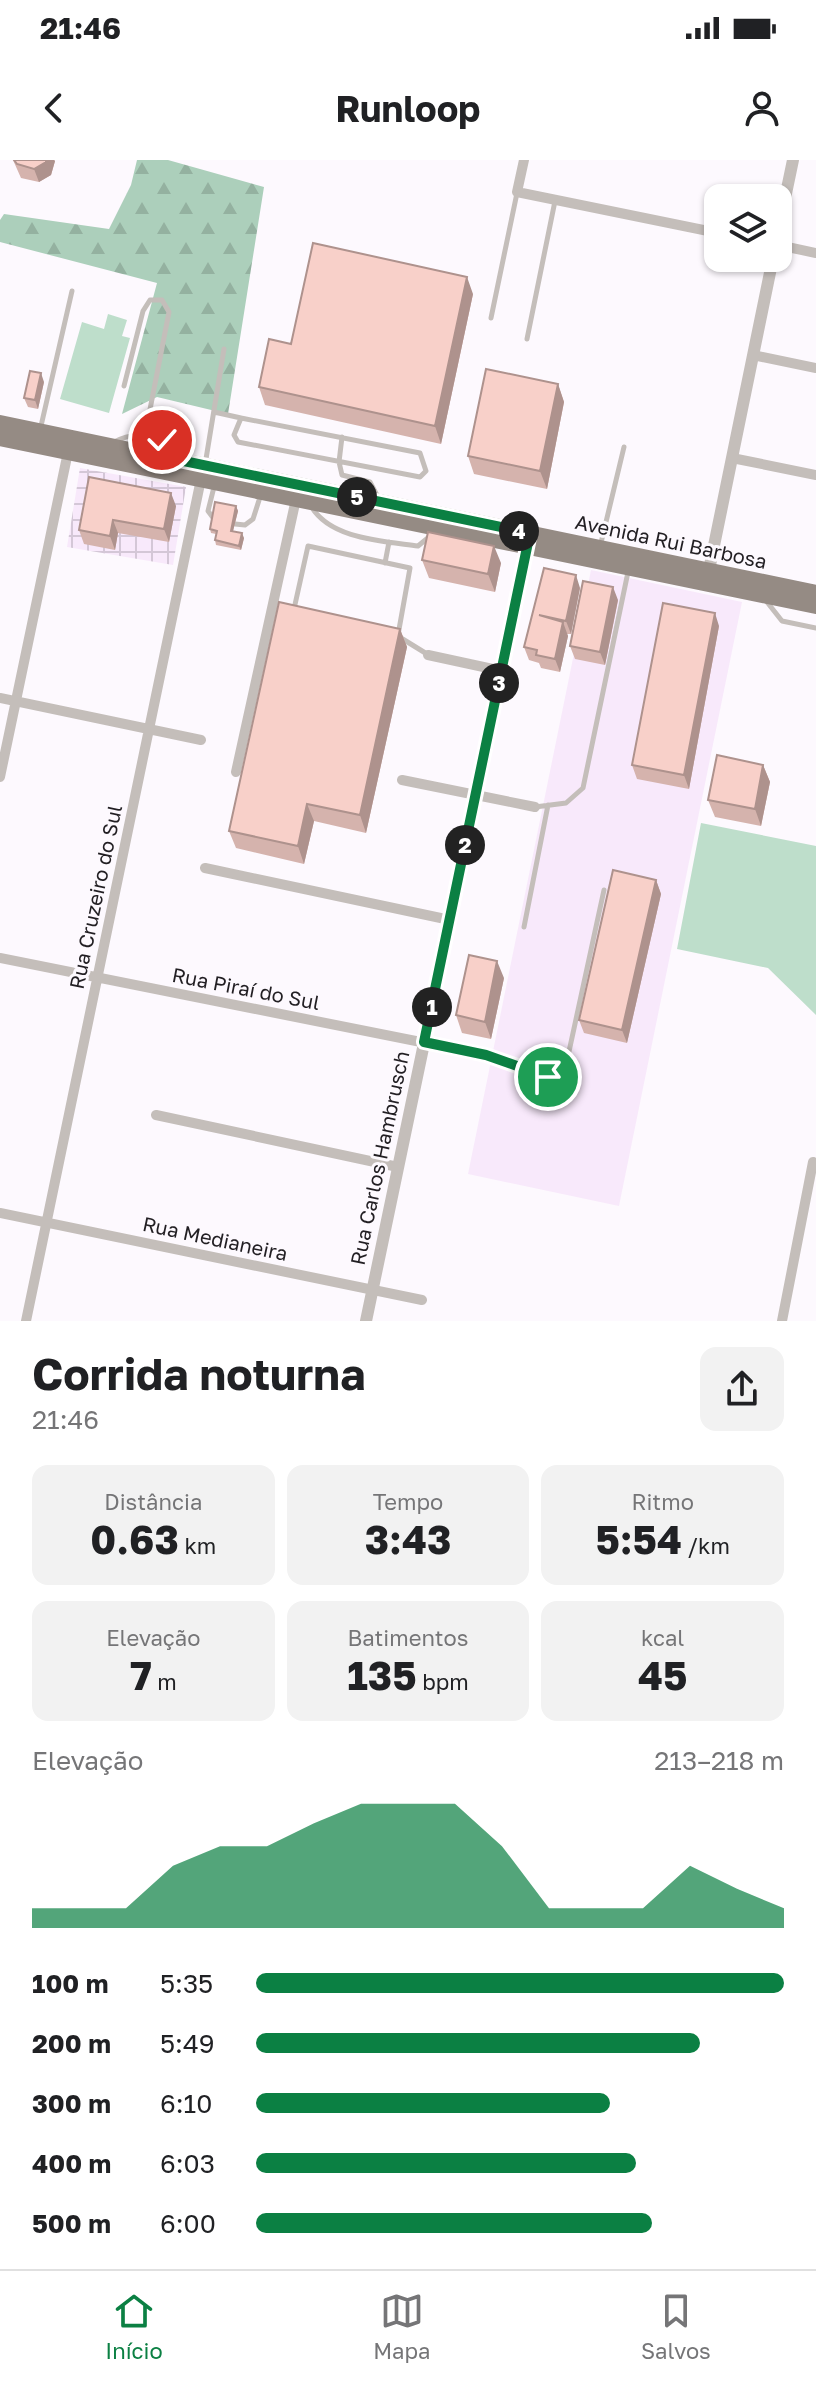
<!DOCTYPE html>
<html lang="pt">
<head>
<meta charset="utf-8">
<style>
	:root { --surface:#fff; --page:#f2f2f2; --text:#202124; --muted:#757577; --line:#e0e0e0; --accent:#0b8043 }
	body { margin:0; font-family:"Golos Text",sans-serif; background:var(--page); color:var(--text); height:100vh; display:flex; flex-direction:column; font-size:30px; white-space:nowrap }
	* { box-sizing:border-box; margin:0 }
	p { font-size:26px; color:var(--muted) }
	.icon { flex:none; width:44px; height:44px; fill:none; stroke:currentColor; stroke-width:2; stroke-linecap:round; stroke-linejoin:round }
	.map { position:relative; height:1161px; overflow:hidden }
	.sheet { display:flex; flex-direction:column; background:var(--surface); flex:1 }
	.sheet>* { flex:none }
	.fabs { position:absolute; left:704px; top:24px; display:grid; gap:16px }
	.fabs a { display:grid; place-items:center; width:88px; height:88px; border-radius:16px; background:var(--surface); box-shadow:0 2px 6px #0004; font-size:40px }
	.pin { position:absolute; display:grid; place-items:center; width:68px; height:68px; color:#fff; margin:-34px; border:4px solid #fff; border-radius:50%; box-shadow:0 2px 8px #0007 }
	.km { position:absolute; width:40px; height:40px; margin:-20px; border-radius:50%; background:#222; color:#fff; font-size:22px; line-height:40px; text-align:center }
	.round { display:grid; place-items:center; flex:none; width:84px; height:84px; border-radius:16px; background:var(--page) }
	.summary { display:flex; align-items:center; justify-content:space-between; height:136px; padding:0 32px }
	h1 { font-size:44px; font-weight:700; line-height:60px }
	.stats { display:grid; grid-template-columns:repeat(3,1fr); gap:12px; height:136px; padding:8px 32px }
	.stats div { display:grid; align-content:center; border-radius:16px; background:var(--page); text-align:center }
	.stats b { font-size:40px; font-weight:700 }
	.stats small { font-size:22px; font-weight:400 }
	.stats p { font-size:22px }
	.chart { height:224px; padding:16px 32px }
	.chart p { display:flex; justify-content:space-between }
	.chart svg { width:100%; height:144px; margin-top:8px; fill:var(--accent); opacity:.7 }
	ul { padding:0 32px; list-style:none; font-size:26px }
	li { display:grid; grid-template-columns:128px 96px 1fr; align-items:center; height:60px }
	li i { height:20px; border-radius:10px; background:var(--accent) }
	.status { display:flex; justify-content:space-between; align-items:center; height:56px; padding:0 40px; background:var(--surface); direction:ltr }
	.status svg { height:22px; fill:currentColor }
	header { display:flex; justify-content:space-between; align-items:center; height:104px; padding:0 32px; background:var(--surface); font-size:36px; font-weight:700 }
	.tabs { display:flex; justify-content:space-around; align-items:center; height:112px; border-top:2px solid var(--line); background:var(--surface); font-size:22px; color:var(--muted) }
	.tabs a { display:grid; justify-items:center; gap:4px }
	.tabs .active { color:var(--accent) }
	.map>svg:first-child { display:block }
</style>
</head>
<body>
<div class="status"><b>21:46</b><svg viewBox="0 0 49 12"><path d="M0 12V9h3v3zM5 12V6h3v6zM10 12V3h3v9zM15 12V0h3v12zM26 1h20v11H26zM47 4h2v5h-2z"/></svg></div>
<header><svg class="icon" aria-label="back" viewBox="0 0 24 24"><path d="M15 5l-7 7 7 7"/></svg>Runloop<svg class="icon" aria-label="person" viewBox="0 0 24 24"><circle cx="12" cy="8" r="4"/><path d="M4 21q1-7 8-7t8 7"/></svg></header>
<div class="map">
<svg width="816" height="1161" viewBox="0 0 816 1161">
	<defs>
		<pattern id="industrial-grid" width="8" height="8" patternUnits="userSpaceOnUse" patternTransform="scale(2)"><rect width="8" height="8" fill="#f8e9fb"/><path d="M0 4h8M4 0v8" fill="none" stroke="#d4c7d7"/></pattern>
		<pattern id="forest-firs" width="22" height="20" patternUnits="userSpaceOnUse" patternTransform="scale(2)"><rect width="22" height="20" fill="#accfbb"/><path d="M5 1l3.5 6h-7zM16 11l3.5 6h-7z" fill="#94b1a0"/></pattern>
	</defs>
	<rect width="100%" height="100%" fill="#fdf9fe"/>
	<!-- built -->
	<path fill="#f8e9fb" d="M591 410 742 442 619 1046 468 1014Z"/>
	<!-- industrial -->
	<path fill="url(#industrial-grid)" d="M80 308 186 327 173 405 67 387Z"/>
	<!-- grass -->
	<path fill="#bedecb" d="M108 154 127 160 122 176 130 178 109 253 60 239 82 162 104 169Z
		M701 663 816 686V855L768 808 677 789Z"/>
	<!-- forest -->
	<path fill="url(#forest-firs)" d="M137 0H168L264 27 228 254 157 237 122 254 157 123 0 82V60L4 54 109 69 131 25Z"/>
	<g fill="none" stroke-linecap="round" stroke-linejoin="round">
		<!-- service -->
		<path stroke="#c4beba" stroke-width="5" d="M491 158 517 33
			M527 179 555 41
			M124 226 143 151 150 140H162L169 152 145 275
			M214 252 241 258
			M241 258 420 293 426 311 420 317 238 282 234 275Z
			M41 266 72 131
			M342 277 339 302 342 315 370 322 379 339
			M112 283C134 271 157 272 173 293
			M205 305 224 189
			M214 327 208 351 214 359
			M311 346C330 379 382 381 418 386L429 377
			M235 364 245 365 253 359 261 334
			M600 387 624 287
			M385 403 389 382
			M767 442 782 461 816 468
			M294 449 308 386 410 408 398 475
			M401 478 427 494
			M535 647 566 643 583 628 628 412
			M524 767 548 645
			M487 895 548 917 565 910 604 730"/>
		<!-- minor -->
		<path stroke="#c4beba" stroke-width="10" d="M524 0 517 32 718 73
			M778 85 816 93
			M753 195 816 208
			M732 298 816 315
			M428 495 502 511
			M0 538 201 580
			M236 612 296 339
			M0 617 68 292
			M402 620 535 647
			M205 708 450 760
			M0 798 486 895
			M156 955 398 1007
			M0 1053 422 1140
			M26 1161 201 319
			M782 1161 813 1002"/>
		<!-- tertiary -->
		<path stroke="#c4beba" stroke-width="12" d="M778 72 793 0
			M709 410 773 98
			M366 1161 529 381"/>
		<!-- primary -->
		<path stroke="#958b84" stroke-width="16" d="M0 263 816 433
			M0 278 816 446"/>
	</g>
	<!-- wall -->
	<path fill="#d5b3ad" d="M13 0H54L55 1 51 15 39 22 21 18Z
		M473 134 441 284 265 245 259 227Z
		M44 222 38 249 28 247 24 238Z
		M558 224 564 242 547 329 474 314 468 296Z
		M89 317 176 346 169 382 118 373 115 390 84 384 79 370Z
		M236 346 238 351 233 371 244 378 241 390 216 385 215 380 216 374 211 373 210 369Z
		M422 400 501 403 495 432 429 418Z
		M580 428 571 474H567L568 476 560 512 541 508 539 503 529 500 524 487Z
		M618 440 605 505 575 499 570 486Z
		M719 466 689 629 637 619 632 605Z
		M400 469 407 487 366 673 314 661 304 704 236 688 229 671Z
		M763 605 770 622 761 666 715 657 708 640Z
		M656 720 661 734 627 883 584 873 579 860Z
		M504 818 491 879 462 873 456 855Z"/>
	<!-- shaded-wall -->
	<path fill="#ae928d" d="M46 0H54L55 1 51 15 39 22 34 9Z
		M467 117 473 134 441 284 435 266Z
		M41 213 44 222 38 249 35 240Z
		M558 224 564 242 547 329 540 311Z
		M171 333 176 346 169 382 164 369Z
		M236 346 238 351 232 375 231 371Z
		M113 360 118 373 115 390 110 376Z
		M242 373 244 378 241 390 239 386Z
		M494 386 501 403 495 432 488 414Z
		M576 415 580 428 571 474 566 461Z
		M613 427 618 440 605 505 600 492Z
		M715 453 719 466 689 629 684 615Z
		M563 462 568 476 560 512 555 499Z
		M400 469 407 487 366 673 360 655Z
		M763 605 770 622 761 666 755 649Z
		M307 644 314 661 304 704 298 686Z
		M656 720 661 734 627 883 622 870Z
		M497 801 504 818 491 879 485 862Z"/>
	<!-- building -->
	<path fill="#f8d0c9" stroke="#ae928d" stroke-width="2" d="M14 0H46V2L34 9 17 4Z
		M313 83 467 117 435 266 259 227 269 179 291 184Z
		M486 209 558 224 540 311 468 296Z
		M30 211 41 213 35 240 24 238Z
		M89 317 171 333 164 369 113 360 110 376 79 370Z
		M215 342 236 346 231 371 242 373 239 386 215 380 217 371 210 369Z
		M428 372 494 386 488 414 422 400Z
		M544 408 576 415 566 461 539 455 563 462 555 499 536 495 537 490 524 487Z
		M583 421 613 427 600 492 570 486Z
		M279 442 400 469 360 655 307 644 298 686 229 671Z
		M663 443 715 453 684 615 632 605Z
		M717 595 763 605 755 649 708 640Z
		M613 710 656 720 622 870 579 860Z
		M469 795 497 801 485 862 456 855Z"/>
	<g fill="none" stroke-linecap="round" stroke-linejoin="round">
		<defs>
			<path id="route" d="M162 280 179 300 530 373 424 882 486 895 548 917"/>
		</defs>
		<!-- route casing -->
		<use href="#route" stroke="#fff" stroke-width="16"/>
		<!-- route -->
		<use href="#route" stroke="#0b8043" stroke-width="10"/>
	</g>
	<g text-anchor="middle" stroke-width="6" stroke-linejoin="round" paint-order="stroke">
		<!-- street labels -->
		<g font-size="20" fill="#221f23" stroke="#fdf9fe">
			<text transform="translate(671 382) rotate(12)" y="7">Avenida Rui Barbosa</text>
			<text transform="translate(96 737) rotate(-78)" y="7">Rua Cruzeiro do Sul</text>
			<text transform="translate(246 829) rotate(11)" y="7">Rua Piraí do Sul</text>
			<text transform="translate(380 998) rotate(-78)" y="7">Rua Carlos Hambrusch</text>
			<text transform="translate(215 1079) rotate(12)" y="7">Rua Medianeira</text>
		</g>
	</g>
</svg>
<div class="fabs">
<a><svg class="icon" aria-label="layers" viewBox="0 0 24 24"><path d="M12 4l9 5-9 5-9-5zM3 14l9 5 9-5"/></svg></a>
</div>
<div class="pin" style="left:548px;top:917px;background:#1e9e55"><svg class="icon" aria-label="arrive" viewBox="0 0 24 24"><path d="M6 21V4h12l-3 4 3 4H6"/></svg></div>
<div class="pin" style="left:162px;top:280px;background:#d93025"><svg class="icon" aria-label="check" viewBox="0 0 24 24"><path d="M5 12l5 5 9-10"/></svg></div>
<b class="km" style="left:432px;top:847px">1</b>
<b class="km" style="left:465px;top:685px">2</b>
<b class="km" style="left:499px;top:523px">3</b>
<b class="km" style="left:519px;top:371px">4</b>
<b class="km" style="left:357px;top:337px">5</b>
</div>
<section class="sheet">
<div class="summary"><div><h1>Corrida noturna</h1><p>21:46</p></div><a class="round"><svg class="icon" aria-label="share" viewBox="0 0 24 24"><path d="M12 15V3M7 8l5-5 5 5M5 13v7h14v-7"/></svg></a></div>
<div class="stats">
<div><p>Distância</p><b>0.63<small> km</small></b></div>
<div><p>Tempo</p><b>3:43</b></div>
<div><p>Ritmo</p><b>5:54<small> /km</small></b></div>
</div>
<div class="stats">
<div><p>Elevação</p><b>7<small> m</small></b></div>
<div><p>Batimentos</p><b>135<small> bpm</small></b></div>
<div><p>kcal</p><b>45</b></div>
</div>
<div class="chart"><p><span>Elevação</span>213–218 m</p>
<svg viewBox="0 0 160 44" preserveAspectRatio="none"><path d="M0 44V38L10 38L20 38L30 25L40 19L50 19L60 12L70 6L80 6L90 6L100 19L110 38L120 38L130 38L140 25L150 32L160 38V44z"/></svg>
</div>
<ul>
<li><b>100 m</b>5:35<i style="width:100%"></i></li>
<li><b>200 m</b>5:49<i style="width:84%"></i></li>
<li><b>300 m</b>6:10<i style="width:67%"></i></li>
<li><b>400 m</b>6:03<i style="width:72%"></i></li>
<li><b>500 m</b>6:00<i style="width:75%"></i></li>
</ul>
</section>
<nav class="tabs">
<a class="active"><svg class="icon" aria-label="home" viewBox="0 0 24 24"><path d="M3 11l9-7 9 7M6 9v11h12V9"/></svg>Início</a>
<a><svg class="icon" aria-label="map" viewBox="0 0 24 24"><path d="M3 6l6-2 6 2 6-2v14l-6 2-6-2-6 2zM9 4v14M15 6v14"/></svg>Mapa</a>
<a><svg class="icon" aria-label="saved" viewBox="0 0 24 24"><path d="M7 4h10v16l-5-4-5 4z"/></svg>Salvos</a>
</nav>
</body>
</html>
